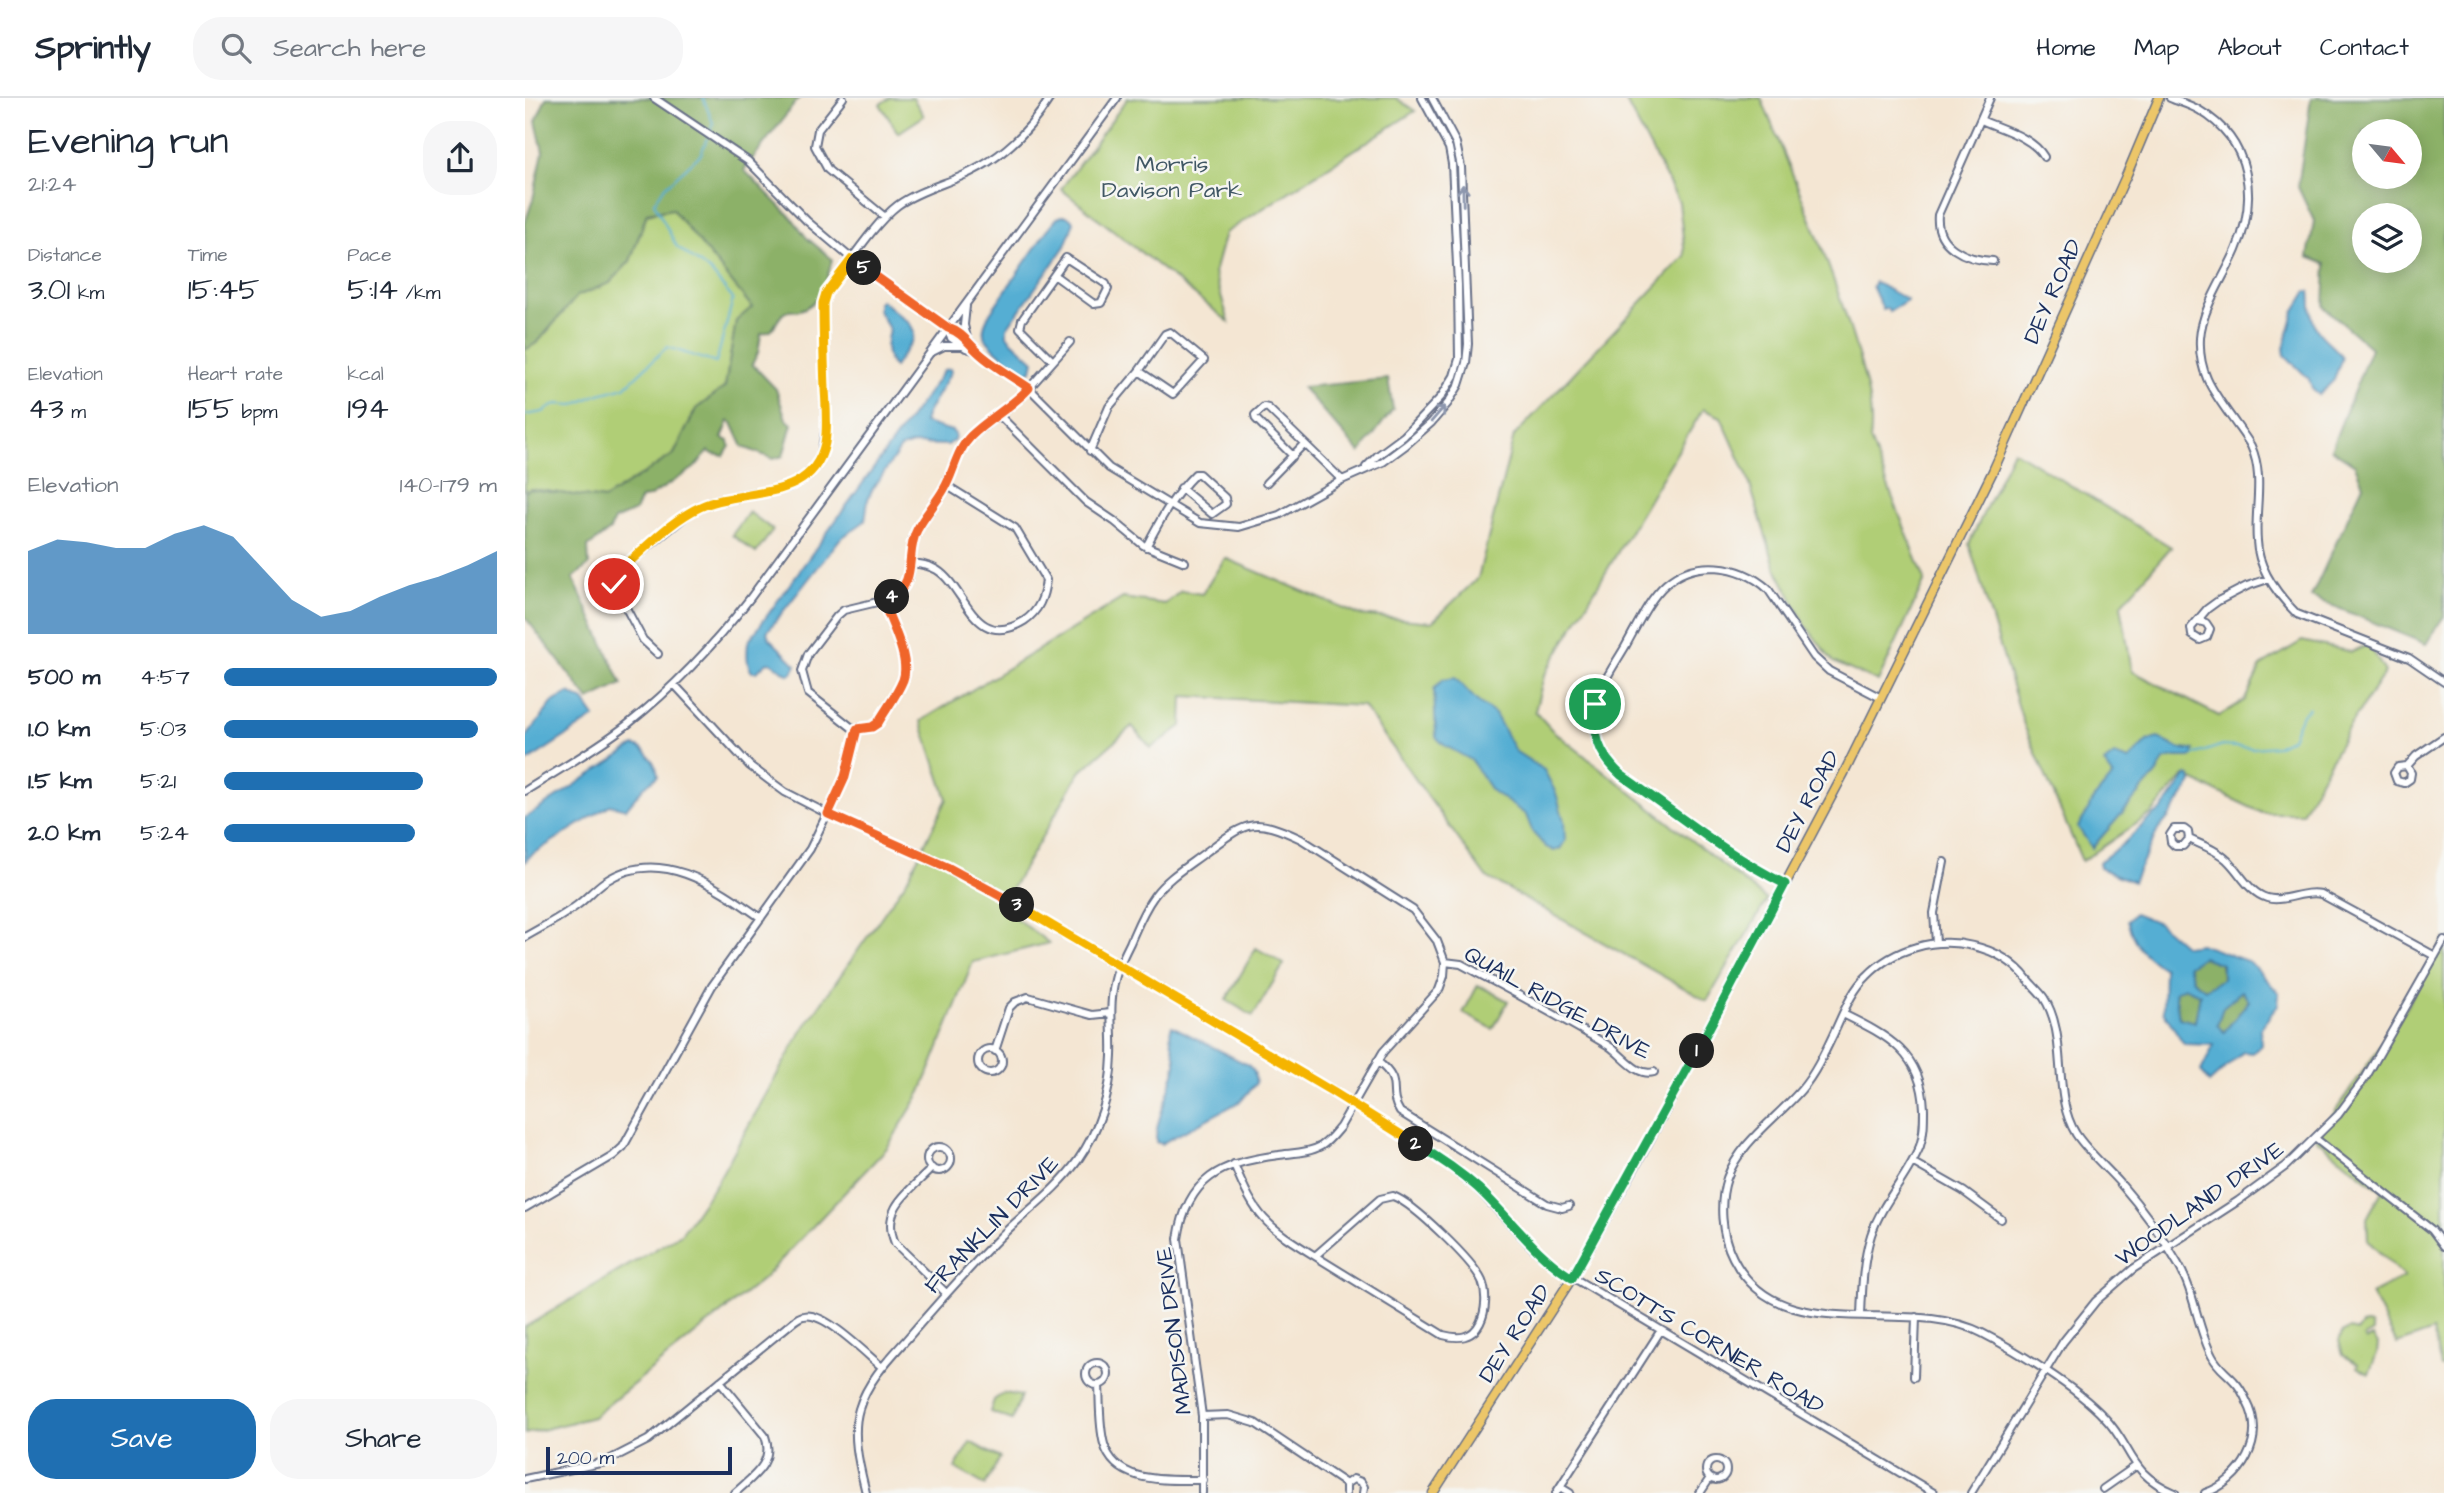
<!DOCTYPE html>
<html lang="en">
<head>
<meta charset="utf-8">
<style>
	:root { --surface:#fff; --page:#f6f6f7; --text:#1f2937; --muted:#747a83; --line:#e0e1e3; --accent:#1f6fb2 }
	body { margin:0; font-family:"Architects Daughter",sans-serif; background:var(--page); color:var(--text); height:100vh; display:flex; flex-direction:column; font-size:26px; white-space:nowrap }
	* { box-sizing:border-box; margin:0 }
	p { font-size:23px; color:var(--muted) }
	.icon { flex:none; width:38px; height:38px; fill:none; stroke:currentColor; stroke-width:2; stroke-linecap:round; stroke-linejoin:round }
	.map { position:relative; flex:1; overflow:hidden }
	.drawer { display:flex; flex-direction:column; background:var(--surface); width:525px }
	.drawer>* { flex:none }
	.needle { width:46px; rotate:119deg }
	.buttons { position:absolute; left:1827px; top:21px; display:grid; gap:14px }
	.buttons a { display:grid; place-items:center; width:70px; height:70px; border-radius:50%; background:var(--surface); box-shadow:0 4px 18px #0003; font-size:35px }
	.scale { position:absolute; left:21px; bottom:18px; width:186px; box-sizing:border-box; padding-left:7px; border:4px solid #1b2f5e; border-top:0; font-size:19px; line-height:24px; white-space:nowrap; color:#1b2f5e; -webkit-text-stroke:5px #f6f6f2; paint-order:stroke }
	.pin { position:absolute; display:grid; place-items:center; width:60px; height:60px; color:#fff; margin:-30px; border:4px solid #fff; border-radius:50%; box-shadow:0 2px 7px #0007 }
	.km { position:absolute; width:35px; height:35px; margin:-18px; border-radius:50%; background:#222; color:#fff; font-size:19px; line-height:35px; text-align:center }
	.round { display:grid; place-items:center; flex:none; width:74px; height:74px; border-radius:28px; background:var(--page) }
	.summary { display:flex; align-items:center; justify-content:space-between; height:119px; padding:0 28px }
	h1 { font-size:38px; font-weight:600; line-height:52px }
	.stats { display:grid; grid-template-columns:repeat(3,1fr); gap:10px; height:119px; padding:7px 28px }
	.stats div { display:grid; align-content:center }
	.stats b { font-size:30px; font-weight:600 }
	.stats small { font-size:19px; font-weight:400 }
	.stats p { font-size:19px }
	.chart { height:196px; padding:14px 28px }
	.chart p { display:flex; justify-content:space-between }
	.chart svg { width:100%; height:126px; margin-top:7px; fill:var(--accent); opacity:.7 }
	.button { display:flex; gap:14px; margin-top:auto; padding:14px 28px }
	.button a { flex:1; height:80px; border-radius:28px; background:var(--accent); color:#fff; font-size:28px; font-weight:600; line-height:80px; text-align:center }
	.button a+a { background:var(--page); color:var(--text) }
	ul { padding:0 28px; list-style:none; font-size:23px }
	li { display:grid; grid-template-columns:112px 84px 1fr; align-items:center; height:52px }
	li i { height:18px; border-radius:9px; background:var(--accent) }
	header { display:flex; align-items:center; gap:42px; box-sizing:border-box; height:98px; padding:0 35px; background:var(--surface); border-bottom:2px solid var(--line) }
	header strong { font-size:33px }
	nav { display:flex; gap:38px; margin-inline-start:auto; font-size:24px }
	.search { width:490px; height:63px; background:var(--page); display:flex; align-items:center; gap:18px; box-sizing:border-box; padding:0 24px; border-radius:28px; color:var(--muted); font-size:26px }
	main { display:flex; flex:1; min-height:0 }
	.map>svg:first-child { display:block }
</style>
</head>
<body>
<header>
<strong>Sprintly</strong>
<div class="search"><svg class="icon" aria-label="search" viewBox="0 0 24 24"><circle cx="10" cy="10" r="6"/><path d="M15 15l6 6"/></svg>Search here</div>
<nav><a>Home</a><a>Map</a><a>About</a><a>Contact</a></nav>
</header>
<main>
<section class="drawer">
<div class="summary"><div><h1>Evening run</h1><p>21:24</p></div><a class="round"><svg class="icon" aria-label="share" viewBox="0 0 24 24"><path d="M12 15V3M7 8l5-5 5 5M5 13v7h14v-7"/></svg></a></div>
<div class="stats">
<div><p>Distance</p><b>3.01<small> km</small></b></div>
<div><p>Time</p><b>15:45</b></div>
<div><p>Pace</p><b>5:14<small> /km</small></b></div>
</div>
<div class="stats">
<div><p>Elevation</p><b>43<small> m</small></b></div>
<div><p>Heart rate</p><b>155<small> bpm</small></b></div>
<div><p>kcal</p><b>194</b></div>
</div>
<div class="chart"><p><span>Elevation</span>140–179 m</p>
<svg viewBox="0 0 160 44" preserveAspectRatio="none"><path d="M0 44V15L10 11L20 12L30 14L40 14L50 9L60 6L70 10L80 21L90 32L100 38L110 36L120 31L130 27L140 24L150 20L160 15V44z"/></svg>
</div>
<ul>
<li><b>500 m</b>4:57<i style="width:100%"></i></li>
<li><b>1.0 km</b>5:03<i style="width:93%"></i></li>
<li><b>1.5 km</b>5:21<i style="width:73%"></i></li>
<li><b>2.0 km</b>5:24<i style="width:70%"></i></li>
</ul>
<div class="button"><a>Save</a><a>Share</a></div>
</section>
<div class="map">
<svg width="1919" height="1395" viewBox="0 0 1919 1395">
	<rect width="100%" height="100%" fill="#f6f6f2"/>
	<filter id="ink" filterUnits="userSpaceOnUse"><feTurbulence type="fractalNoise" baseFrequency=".0143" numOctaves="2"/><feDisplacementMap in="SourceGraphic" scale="14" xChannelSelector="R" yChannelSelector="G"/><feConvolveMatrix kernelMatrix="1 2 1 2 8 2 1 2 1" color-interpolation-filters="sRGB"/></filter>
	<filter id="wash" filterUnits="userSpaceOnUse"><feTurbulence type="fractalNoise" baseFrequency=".00686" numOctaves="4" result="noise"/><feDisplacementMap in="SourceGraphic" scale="28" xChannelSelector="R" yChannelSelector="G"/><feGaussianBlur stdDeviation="1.57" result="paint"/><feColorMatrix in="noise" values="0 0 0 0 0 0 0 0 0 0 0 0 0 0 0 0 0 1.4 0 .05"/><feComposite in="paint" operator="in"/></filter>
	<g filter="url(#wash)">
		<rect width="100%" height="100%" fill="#f4e6d3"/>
		<!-- green -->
		<path fill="#b0ce76" stroke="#667e6a" stroke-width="2" d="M365 0H388L399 18 373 35 355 6Z
			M603 0H871L890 13 700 135 689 175 704 224 536 91Z
			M1099 0H1236C1268 78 1302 156 1327 237 1337 270 1350 307 1345 342L1400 482 1353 584 1308 564 1281 528 1250 468 1222 377 1196 319 1178 311 1019 578 1010 613 1027 632 1242 802 1182 903 960 778 838 608 658 598 657 628 626 650 607 628 555 674 476 809 524 845 448 864 396 994 362 1050 238 1181 68 1319 0 1336V1229L156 1136 192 1084 276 934 382 782 422 701 396 623 598 500 640 506 656 493 677 496 700 460 834 517 907 524 953 480 989 338 1160 158 1154 104Z
			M147 111 228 209 211 223 200 289 171 311 149 356 79 401 5 391 0 394V252L13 244 52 198 85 185 105 163 122 116Z
			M1488 352 1646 449 1596 507 1607 573 1694 618 1720 602 1736 568 1777 543 1827 554 1844 546 1860 574 1824 629 1777 715H1737L1659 678 1627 715 1557 763 1499 627 1444 446Z
			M224 414 248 432 231 455 207 437Z
			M1919 842V1269H1916L1908 1233 1872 1246 1846 1196 1879 1179 1843 1143 1842 1120 1857 1093 1791 1041 1875 920Z
			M731 850 759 866 728 918 701 902Z
			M953 887 983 903 968 931 938 915Z
			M1842 1226 1846 1227 1848 1234 1839 1239 1841 1242 1848 1239 1853 1246 1852 1255 1844 1276 1832 1269 1833 1266 1818 1257 1814 1243 1817 1235 1824 1231 1833 1233 1837 1227Z
			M479 1295 496 1298 487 1322 465 1314 469 1302Z
			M445 1344 475 1360 460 1387 430 1370Z"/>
		<!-- forest -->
		<path fill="#8cb167" stroke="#547062" stroke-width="2" fill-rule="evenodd" d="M21 0H274L219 72 267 120 282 140 307 161C303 180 297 206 275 212 269 214 264 211 259 215 254 219 250 228 246 233L236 236 233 255 227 266 251 291 261 321 267 326 258 358 248 361 218 349 207 325 204 323 197 340 204 343 205 348 199 358 188 356 184 353 169 370 124 399 116 400 110 413 89 422 85 432 63 449 64 467 48 480 97 586 64 602 0 519V394L5 391 79 401 149 356 171 311 200 289 211 223 227 209 147 111 122 115 105 163 85 185 52 198 13 244 0 252V125L8 101 18 54 11 23Z
			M1786 0H1919V518L1901 546 1786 499 1838 387 1830 367 1806 351 1846 250 1799 209 1801 166 1783 159 1789 123 1773 89ZM1885 33V79H1839V33ZM1885 117V163H1839V117Z
			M863 281 868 311 835 355 777 289Z
			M1677 859 1696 866 1697 881 1680 891 1668 882 1663 867Z
			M1659 889 1675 896 1670 924 1654 920 1650 894Z
			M1716 893 1724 902 1699 935 1692 927 1698 909Z"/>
		<!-- water -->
		<path fill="#55aed3" stroke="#386e98" stroke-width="2" fill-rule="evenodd" d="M537 118H542L549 124 540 148 482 230V237L485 241 509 263 507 272 501 275C491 270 462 247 459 237 457 229 462 221 465 215L523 131 532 120Z
			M1350 184 1382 202V203L1364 214 1362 210 1358 212 1347 188Z
			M1782 193H1785C1787 206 1784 221 1793 233 1800 243 1810 248 1817 259L1809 282 1794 297 1787 290 1784 281 1760 257 1759 250 1769 214Z
			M356 202 385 226 389 234 388 242 369 269C358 258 361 245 364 231L353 212V204Z
			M425 271 426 274 401 317 399 325 427 333 430 336 429 342 423 347 388 346 376 350 347 392 343 401 340 423 315 441 242 534 244 540 271 567 267 575 264 577 245 564 241 565 232 574H227C221 566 222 554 223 544L413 281 419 272Z
			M930 580 952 603 970 616 990 653 1019 672 1031 695 1039 723 1040 743 1035 751 1029 753 1021 749 1008 735 1001 717 966 692 946 662 919 647 911 639 909 591 917 582Z
			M44 595 59 603 70 619 0 665V641L28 604Z
			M1633 640 1655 651 1669 652 1667 659H1649L1639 662 1632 675 1567 750 1553 729 1563 713 1566 704 1588 678 1579 665 1589 657 1604 662 1622 643Z
			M109 648C121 649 132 667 133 678L118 690 101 711 85 707 6 757 0 764V720Z
			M1662 677 1666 679 1667 685 1644 719 1633 732 1608 784 1575 770 1574 764 1598 746 1626 719 1637 712Z
			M1609 815 1634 825 1660 848 1675 846 1725 864 1754 895 1753 907 1735 931 1736 947 1728 955 1718 954 1684 985 1676 973 1689 947 1659 946 1638 913 1639 870C1617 857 1610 848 1602 823ZM1677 859 1697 866V881L1680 891 1668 882 1663 868ZM1659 889 1675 896 1670 924 1654 920 1650 894ZM1717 893 1724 903 1699 934 1692 927 1698 909Z
			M647 928 723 967 729 973 731 985 716 1003 636 1046 631 1044C630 1021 647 991 651 966 652 953 641 940 647 928Z"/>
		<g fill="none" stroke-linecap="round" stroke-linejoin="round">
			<!-- stream -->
			<path stroke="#55aed3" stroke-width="2" d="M178 0 188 25 185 35
				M0 317 18 314 31 306 49 307 71 297 100 289 142 249 191 265 208 201 186 174 152 149 129 105 140 89 176 56 182 40
				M1668 657 1695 648 1728 650 1751 648 1767 640 1777 616 1784 610"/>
		</g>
	</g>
	<g filter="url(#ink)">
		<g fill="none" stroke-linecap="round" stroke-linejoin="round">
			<defs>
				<path id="minor" d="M129 0 223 63 282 123 327 161 423 230C436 234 444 242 452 253
					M318 0 293 32 290 48 303 72 360 119
					M1465 0 1413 117C1410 148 1441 162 1468 163
					M1645 0C1654 4 1666 7 1674 12 1727 43 1733 101 1711 152 1699 180 1677 210 1675 240 1673 278 1691 297 1711 326 1716 333 1722 341 1726 348 1740 379 1729 411 1732 443 1733 471 1753 497 1772 516L1884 560 1919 584
					M1456 22C1476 31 1508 39 1519 59
					M541 160 581 186 583 191 576 205 569 206 529 177Z
					M441 208 439 227 442 240
					M423 230 426 240 441 250 452 253 504 290 584 370 675 425 714 429 754 417 817 382 858 364 881 347 906 325 923 305 934 287 941 265 943 246 936 69 931 45 907 0
					M645 234 679 262 648 296 614 273 640 236Z
					M407 254 419 248H436
					M528 263 495 230 497 222 529 177
					M474 317 561 404 589 423 618 447 660 464
					M565 353 584 309 614 273
					M768 358 731 321 730 317 739 309 743 310 817 382
					M841 369 852 358 879 338 916 299 929 278 934 261 933 187 927 66 924 50 897 0
					M741 385 779 346
					M621 449C635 422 648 398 670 376H674L700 400 701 406 687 416 656 390
					M386 465C395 466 404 467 412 472 441 490 449 554 499 523 514 513 519 499 521 482L490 430 421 387
					M358 503C365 523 386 562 378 582 372 597 361 611 353 625 344 630 336 632 326 629L283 595 277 573 283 556 312 518 319 512 365 501 374 496 384 479 388 441 392 433 421 387 433 356 444 340 499 296 545 244
					M1674 523 1681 525 1685 531 1682 539 1675 542 1667 537 1666 530 1682 511 1693 503 1722 488 1743 481
					M133 556 118 542 91 491 90 480 95 472 167 413 188 404 264 389 276 382 289 370 296 356 301 329 298 205 301 195C320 171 350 124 373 107 391 94 416 87 437 78 474 62 504 34 525 0
					M149 586 225 668 260 694 303 716 422 769 473 796 808 994 918 1063 952 1090 1008 1150 1032 1170 1409 1395
					M1882 668 1886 675 1885 681 1879 685 1872 683 1869 675 1873 669 1882 668 1891 658 1919 639
					M0 693C35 671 71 651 103 626 150 589 190 546 226 499L592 0
					M1664 741 1658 748H1650L1646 744 1645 737 1649 731H1659L1663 734 1664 741C1677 747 1692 752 1702 762 1715 774 1724 795 1742 800 1759 805 1778 792 1796 796L1910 858
					M1260 786C1202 757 1150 714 1096 677 1082 663 1070 647 1069 627 1067 597 1086 573 1100 549 1112 528 1123 502 1141 486 1170 460 1215 466 1243 491L1289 559 1304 573 1356 600
					M0 839C17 829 35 820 51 808 61 801 69 791 79 784 134 747 191 788 236 820
					M1411 845 1409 815 1419 764
					M920 864 936 866C986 893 1036 919 1084 948 1098 957 1111 979 1129 974
					M1318 916C1363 938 1397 955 1399 1011 1399 1024 1399 1036 1395 1048 1382 1080 1357 1104 1346 1137 1338 1162 1337 1191 1336 1217
					M453 963a12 12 0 1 1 24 0a12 12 0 1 1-24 0Z
					M470 953 484 910 490 904 503 899 567 917 586 915
					M852 963C880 985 861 992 875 1014L1022 1106 1037 1110 1044 1108
					M1791 1041 1907 1132 1919 1148
					M402 1061a12 12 0 1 1 24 0a12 12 0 1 1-24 0Z
					M1387 1064 1438 1093 1476 1121
					M709 1066C731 1120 740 1127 790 1158
					M407 1070C385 1093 355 1110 370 1145L421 1195
					M868 1098C889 1106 948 1163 957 1183 962 1196 961 1213 955 1225 947 1241 933 1241 918 1237L790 1158 855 1101Z
					M0 1110 88 1058 98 1049 187 888 285 751 320 679 332 631
					M561 1276a11 11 0 1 1 22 0a11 11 0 1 1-22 0Z
					M1389 1279 1391 1219
					M195 1283 240 1338C250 1365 228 1378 210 1395
					M574 1287C575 1306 574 1328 579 1346 591 1388 645 1381 678 1382
					M677 1318 703 1317 730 1325 821 1386
					M1181 1372a10 10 0 1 1 20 0a10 10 0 1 1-20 0Z
					M0 1381 80 1364 123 1342 269 1223C272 1221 275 1218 279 1218 299 1213 341 1256 357 1269
					M1035 1389 1045 1395
					M1578 1391 1611 1368
					M341 1395C335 1370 326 1337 334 1311 342 1284 363 1262 381 1242 411 1207 441 1173 474 1140 500 1114 531 1093 553 1062 574 1032 586 995 587 958 588 939 585 919 587 900 589 877 595 865 605 845 612 829 618 813 629 798 642 780 664 767 681 754 722 724 727 718 776 741L888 812 912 843 920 864 919 878 914 892 858 954 815 1029C809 1036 804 1043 796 1048 784 1055 767 1055 754 1057 697 1064 662 1080 653 1141L677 1318V1395
					M821 1395V1386L828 1381 836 1384 839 1389 838 1395
					M1031 1395 1136 1232
					M1175 1395 1185 1380
					M1446 1395 1538 1244 1571 1203 1608 1171 1713 1103 1761 1068 1813 1017 1841 979 1919 842
					M1650 1395C1602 1375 1609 1350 1579 1319 1551 1289 1494 1254 1457 1235 1379 1195 1255 1253 1208 1160 1196 1137 1194 1104 1202 1080 1215 1044 1252 1020 1276 992 1290 976 1300 954 1309 935 1318 916 1326 893 1342 878 1369 850 1411 839 1448 848 1471 853 1489 864 1503 882 1508 888 1515 894 1519 900 1544 939 1526 996 1551 1036 1563 1054 1581 1069 1595 1085 1616 1109 1637 1138 1653 1166 1670 1195 1672 1229 1687 1258 1693 1270 1701 1274 1709 1283 1714 1288 1719 1297 1722 1304 1742 1341 1716 1383 1680 1395"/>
				<path id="major" d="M908 1395 1047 1180 1118 1054 1318 677 1468 373 1602 76 1634 0"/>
			</defs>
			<!-- minor casing -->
			<use href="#minor" stroke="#676f87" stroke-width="10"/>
			<!-- major casing -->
			<use href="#major" stroke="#676f87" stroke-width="11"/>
			<!-- minor -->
			<use href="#minor" stroke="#fff" stroke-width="6"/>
			<!-- major -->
			<use href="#major" stroke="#ecc669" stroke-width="8"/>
		</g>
		<!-- one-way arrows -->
		<defs><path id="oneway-shaft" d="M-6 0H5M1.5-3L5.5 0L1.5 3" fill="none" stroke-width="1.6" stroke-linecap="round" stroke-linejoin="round" transform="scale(1.75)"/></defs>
		<g stroke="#8d97ae">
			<use href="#oneway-shaft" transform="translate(938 97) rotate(-91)"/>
			<use href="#oneway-shaft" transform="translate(913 316) rotate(-49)"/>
		</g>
	</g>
	<g fill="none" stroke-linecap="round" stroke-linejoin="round" filter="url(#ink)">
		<defs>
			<path id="split-1" d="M1070 606C1069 638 1072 655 1096 677 1150 714 1202 757 1260 786L1172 953"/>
			<path id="split-2" d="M891 1046C913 1059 934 1073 953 1090 985 1120 1009 1156 1047 1180L1172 953"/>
			<path id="split-3" d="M492 807 808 994 891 1046"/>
			<path id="split-4" d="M367 499 358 503C365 523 386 561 378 582 372 597 361 611 353 625L347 629 332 631 320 679 303 716 422 769 492 807"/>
			<path id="split-5" d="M339 170 423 230C438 235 442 244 453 254 468 268 488 279 504 290 487 309 464 320 446 338 431 353 429 374 419 391 411 405 400 417 392 432 380 454 393 484 367 499"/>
			<path id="split-6" d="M89 486 95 472C120 451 145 423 175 409 218 389 287 406 300 345 303 328 301 309 300 291 299 263 298 234 298 205L301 195 327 161 339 170"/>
		</defs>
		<!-- split-1 casing -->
		<use href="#split-1" stroke="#fff" stroke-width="14"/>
		<!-- split-2 casing -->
		<use href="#split-2" stroke="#fff" stroke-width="14"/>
		<!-- split-3 casing -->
		<use href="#split-3" stroke="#fff" stroke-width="14"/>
		<!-- split-4 casing -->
		<use href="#split-4" stroke="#fff" stroke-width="14"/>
		<!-- split-5 casing -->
		<use href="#split-5" stroke="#fff" stroke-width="14"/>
		<!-- split-6 casing -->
		<use href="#split-6" stroke="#fff" stroke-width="14"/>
		<!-- split-1 -->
		<use href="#split-1" stroke="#22a559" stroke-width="9"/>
		<!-- split-2 -->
		<use href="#split-2" stroke="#22a559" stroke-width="9"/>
		<!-- split-3 -->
		<use href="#split-3" stroke="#f5b400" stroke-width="9"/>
		<!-- split-4 -->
		<use href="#split-4" stroke="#f0652b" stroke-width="9"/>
		<!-- split-5 -->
		<use href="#split-5" stroke="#f0652b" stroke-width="9"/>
		<!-- split-6 -->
		<use href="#split-6" stroke="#f5b400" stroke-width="9"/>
	</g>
	<g text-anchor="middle" stroke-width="5" stroke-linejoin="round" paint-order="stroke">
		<!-- park labels -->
		<g font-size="23" fill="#405764" stroke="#f6f6f2">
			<text x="647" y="73">Morris<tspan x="647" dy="26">Davison Park</tspan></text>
		</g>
		<!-- street labels -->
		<g font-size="23" fill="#1b2f5e" stroke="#f6f6f2">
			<text transform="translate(1527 193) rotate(-66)" y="8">DEY ROAD</text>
			<text transform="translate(1282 703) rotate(-62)" y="8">DEY ROAD</text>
			<text transform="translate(1033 904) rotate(29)" y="8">QUAIL RIDGE DRIVE</text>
			<text transform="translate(1674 1105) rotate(-35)" y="8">WOODLAND DRIVE</text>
			<text transform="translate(466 1126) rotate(-46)" y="8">FRANKLIN DRIVE</text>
			<text transform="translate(648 1233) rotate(-97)" y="8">MADISON DRIVE</text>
			<text transform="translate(989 1235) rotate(-57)" y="8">DEY ROAD</text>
			<text transform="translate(1185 1242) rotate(31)" y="8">SCOTTS CORNER ROAD</text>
		</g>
	</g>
</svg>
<div class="buttons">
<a><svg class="needle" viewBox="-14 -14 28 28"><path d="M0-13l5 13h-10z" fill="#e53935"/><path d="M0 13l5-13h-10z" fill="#747a83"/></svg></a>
<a><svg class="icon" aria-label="layers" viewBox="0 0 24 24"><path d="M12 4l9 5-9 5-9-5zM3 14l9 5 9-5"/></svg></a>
</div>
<div class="scale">200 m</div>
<div class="pin" style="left:1070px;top:606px;background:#1e9e55"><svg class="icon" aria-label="arrive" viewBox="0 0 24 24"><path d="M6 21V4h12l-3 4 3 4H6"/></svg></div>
<div class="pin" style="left:89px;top:486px;background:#d93025"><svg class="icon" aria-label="check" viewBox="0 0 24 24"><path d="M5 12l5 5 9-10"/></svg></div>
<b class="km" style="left:1172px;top:953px">1</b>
<b class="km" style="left:891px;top:1046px">2</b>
<b class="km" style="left:492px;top:807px">3</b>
<b class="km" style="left:367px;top:499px">4</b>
<b class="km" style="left:339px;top:170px">5</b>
</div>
</main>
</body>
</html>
